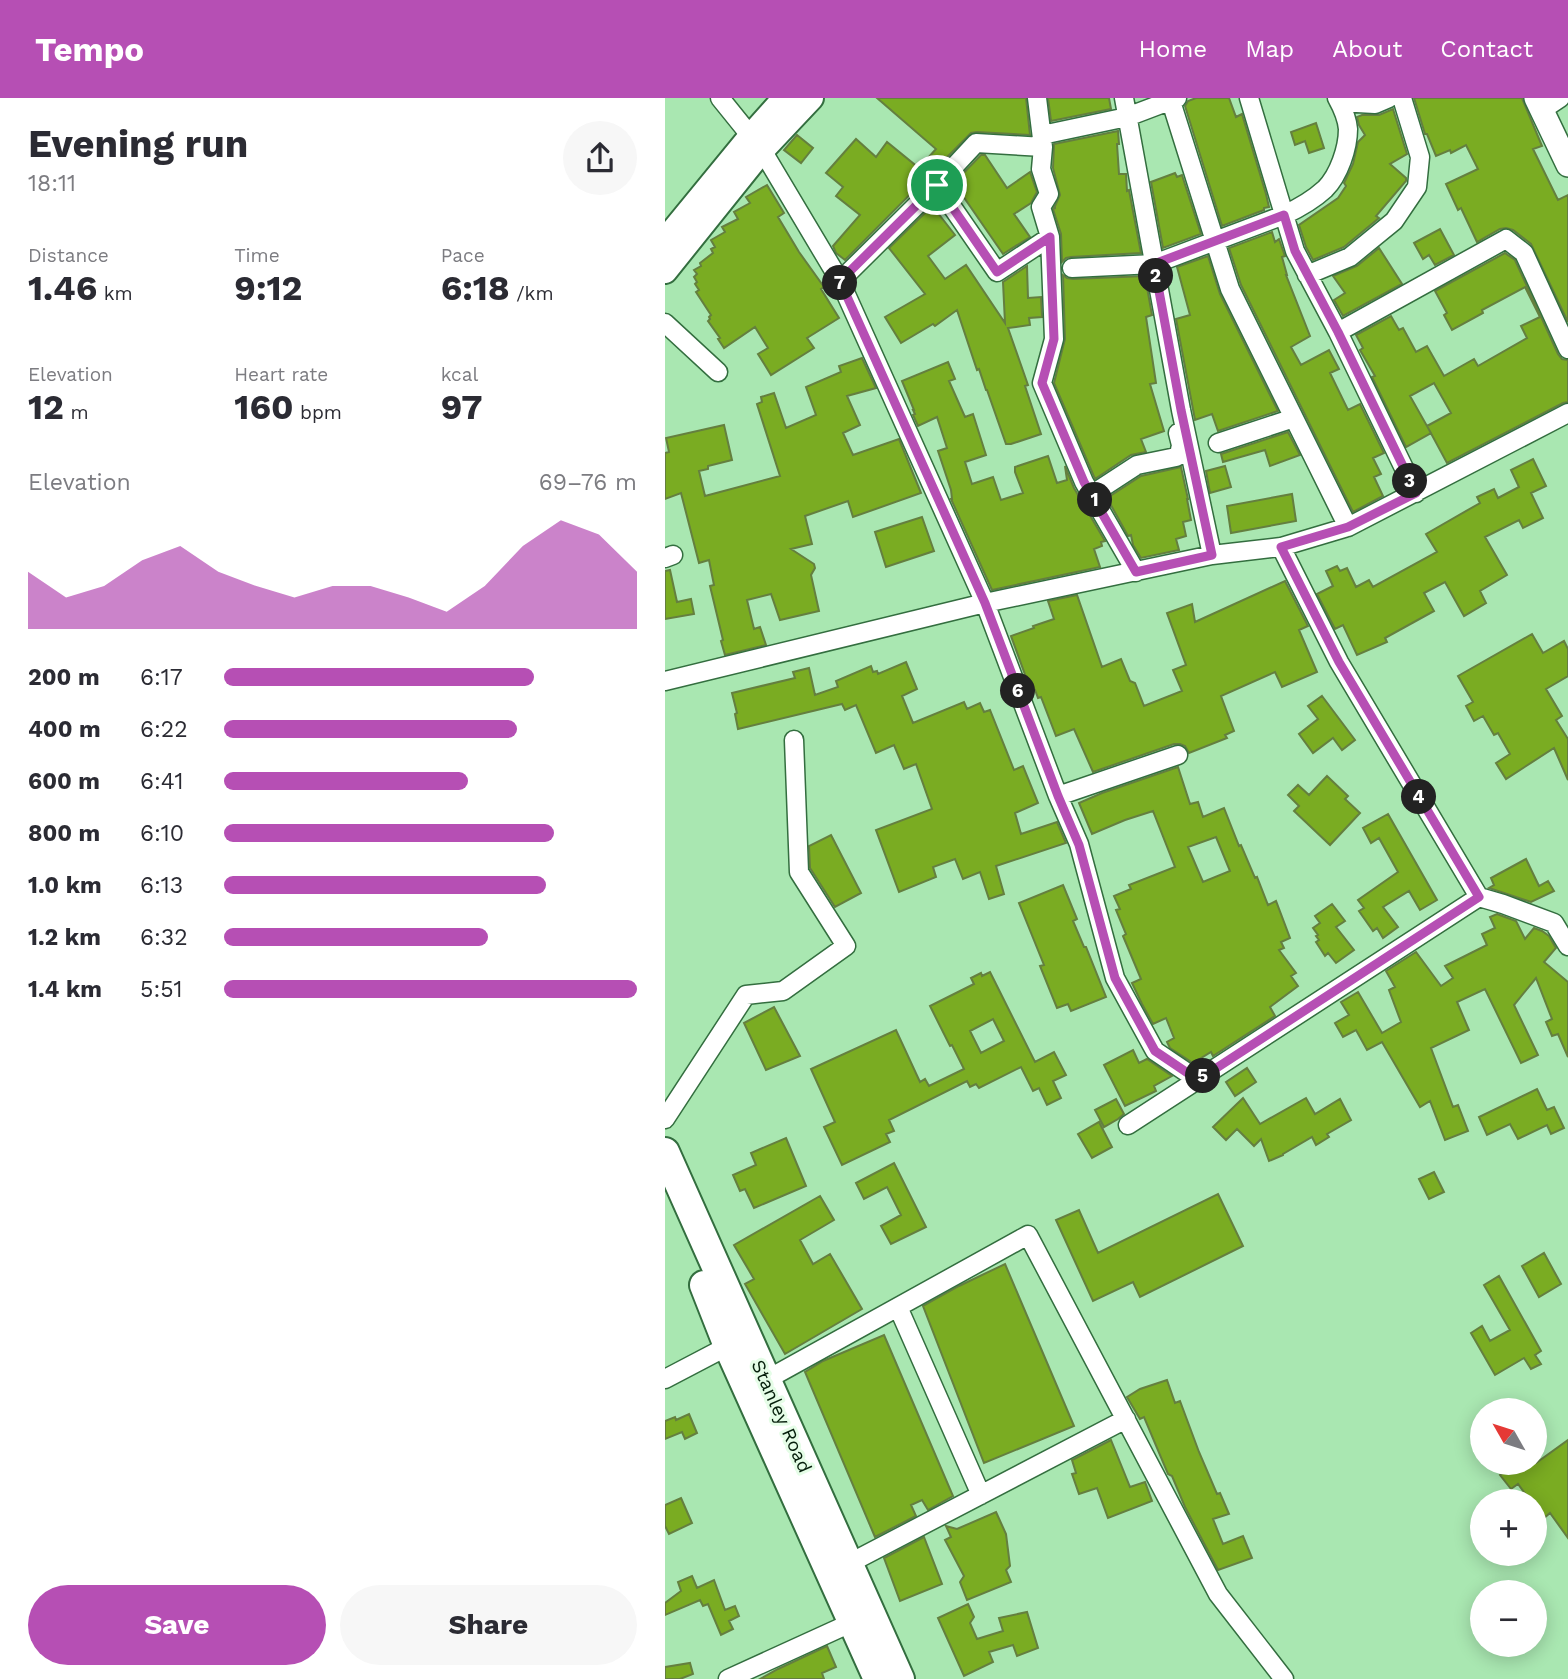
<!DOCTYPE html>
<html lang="en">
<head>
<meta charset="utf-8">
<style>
	:root { --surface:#fff; --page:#f7f7f7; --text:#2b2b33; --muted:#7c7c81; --accent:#b64fb4 }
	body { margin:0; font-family:"Work Sans",sans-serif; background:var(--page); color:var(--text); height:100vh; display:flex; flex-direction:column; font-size:26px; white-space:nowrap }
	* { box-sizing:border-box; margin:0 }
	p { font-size:23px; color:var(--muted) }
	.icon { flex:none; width:38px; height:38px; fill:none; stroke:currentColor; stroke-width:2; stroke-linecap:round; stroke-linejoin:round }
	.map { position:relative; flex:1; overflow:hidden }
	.sheet { display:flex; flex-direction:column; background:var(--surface); width:665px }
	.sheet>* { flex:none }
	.needle { width:46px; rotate:309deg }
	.buttons { position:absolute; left:805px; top:1300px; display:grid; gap:14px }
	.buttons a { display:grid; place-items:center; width:77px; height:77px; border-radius:50%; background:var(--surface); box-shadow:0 4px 18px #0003; font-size:35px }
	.pin { position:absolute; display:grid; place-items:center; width:60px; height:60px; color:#fff; margin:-30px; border:4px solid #fff; border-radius:50%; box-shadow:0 2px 7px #0007 }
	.km { position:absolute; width:35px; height:35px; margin:-18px; border-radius:50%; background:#222; color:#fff; font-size:19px; line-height:35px; text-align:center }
	.round { display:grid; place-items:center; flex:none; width:74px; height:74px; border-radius:37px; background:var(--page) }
	.head { display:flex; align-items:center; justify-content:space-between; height:119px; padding:0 28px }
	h1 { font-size:38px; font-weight:700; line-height:52px }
	.stats { display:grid; grid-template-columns:repeat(3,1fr); gap:10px; height:119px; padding:7px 28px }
	.stats div { display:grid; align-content:center }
	.stats b { font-size:35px; font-weight:700 }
	.stats small { font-size:19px; font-weight:400 }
	.stats p { font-size:19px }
	.chart { height:196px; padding:14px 28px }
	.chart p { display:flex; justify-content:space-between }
	.chart svg { width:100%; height:126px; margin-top:7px; fill:var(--accent); opacity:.7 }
	.action { display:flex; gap:14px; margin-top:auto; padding:14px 28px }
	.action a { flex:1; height:80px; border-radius:42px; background:var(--accent); color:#fff; font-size:28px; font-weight:700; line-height:80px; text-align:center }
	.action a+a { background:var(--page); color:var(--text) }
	ul { padding:0 28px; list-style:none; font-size:23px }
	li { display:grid; grid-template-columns:112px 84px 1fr; align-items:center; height:52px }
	li i { height:18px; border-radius:9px; background:var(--accent) }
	header { display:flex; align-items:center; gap:42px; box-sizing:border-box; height:98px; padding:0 35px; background:var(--accent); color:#fff }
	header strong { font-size:33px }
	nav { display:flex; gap:38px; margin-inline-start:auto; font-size:24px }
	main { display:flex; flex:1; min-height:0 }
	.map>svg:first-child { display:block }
</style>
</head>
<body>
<header>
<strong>Tempo</strong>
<nav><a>Home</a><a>Map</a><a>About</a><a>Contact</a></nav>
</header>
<main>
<section class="sheet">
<div class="head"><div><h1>Evening run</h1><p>18:11</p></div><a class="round"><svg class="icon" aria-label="share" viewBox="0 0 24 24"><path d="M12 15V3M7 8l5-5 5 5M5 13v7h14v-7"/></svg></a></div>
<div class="stats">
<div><p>Distance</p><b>1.46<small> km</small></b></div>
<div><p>Time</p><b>9:12</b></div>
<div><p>Pace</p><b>6:18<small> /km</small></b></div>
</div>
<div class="stats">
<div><p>Elevation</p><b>12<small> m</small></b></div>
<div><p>Heart rate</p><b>160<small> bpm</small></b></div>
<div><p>kcal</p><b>97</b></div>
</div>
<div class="chart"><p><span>Elevation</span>69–76 m</p>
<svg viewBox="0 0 160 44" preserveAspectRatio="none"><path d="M0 44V24L10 33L20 29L30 20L40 15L50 24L60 29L70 33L80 29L90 29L100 33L110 38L120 29L130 15L140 6L150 11L160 24V44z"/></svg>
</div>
<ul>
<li><b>200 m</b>6:17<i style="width:75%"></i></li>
<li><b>400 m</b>6:22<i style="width:71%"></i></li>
<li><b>600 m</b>6:41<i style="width:59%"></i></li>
<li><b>800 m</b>6:10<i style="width:80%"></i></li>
<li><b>1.0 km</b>6:13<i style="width:78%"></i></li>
<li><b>1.2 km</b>6:32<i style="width:64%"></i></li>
<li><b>1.4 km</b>5:51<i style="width:100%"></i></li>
</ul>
<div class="action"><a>Save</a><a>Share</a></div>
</section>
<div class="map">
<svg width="903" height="1581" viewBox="0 0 903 1581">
	<rect width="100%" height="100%" fill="#a9e7b1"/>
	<!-- building -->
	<path fill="#7aac22" stroke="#647f3f" stroke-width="2" fill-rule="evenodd" d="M212 0H361L365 37 312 34 306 35 180 162 171 155 168 148 195 117 171 98 178 89 161 75 191 41 211 59 222 44 254 70 271 51Z
		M383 0H444L446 11 386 23Z
		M531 0H564L571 19 577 16 601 96 604 109 599 110V112L557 128 520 8 523 3Z
		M749 0H857L877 48 868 51 893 102 903 97V224L866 146 848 132 841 130 835 131 812 144 796 110 793 112 781 86 813 71 801 47 786 55 785 52 771 58 762 36H760Z
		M728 11 742 56 725 66 741 80V83L711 118 714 120 679 149 648 162 641 149 634 127 673 100 681 88 679 85 688 66 693 44 700 37 694 27 692 19 697 17H714Z
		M651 25 659 50 644 55 640 43 630 47 626 34Z
		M453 33 454 46H452L454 76H461L462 93 464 92 476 155 406 159 401 160 397 164 396 136 388 111 389 109 390 111V108L395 97 388 70 389 46Z
		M132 37 148 50 136 65 119 52Z
		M316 57H320L342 90 365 74 372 94 366 105 349 116 365 139 338 156 289 85Z
		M510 75 512 79 517 77 536 136 498 150 486 84Z
		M102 87 119 115 113 119 134 154 159 189 156 191 174 220 142 240 149 250 106 277 93 256 103 250 90 229 59 250 53 241 55 240 43 223 45 221 44 219 46 217 31 194 34 192 30 186 32 184 29 179 32 176 29 172 36 168 35 165 48 155 46 151 50 149 46 142 60 134 57 129 73 121 69 114 85 105 81 99Z
		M269 110 290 137 263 158 280 181 301 167 340 225 338 184 362 168 363 200 376 199 377 219 364 220 365 227 343 230 363 287 360 288 376 336 346 346H341L322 292H321L314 271 312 272 292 212 270 228 268 226 236 245 220 219 260 196 224 150 262 113 263 115Z
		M775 131 789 157 770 167 764 157 758 161 749 145Z
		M607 134 610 144 614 141 620 158 617 159 622 177H621L645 238 626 249 636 267 664 252 674 271 665 275 683 312 695 306 719 355 708 360 716 376 709 379 718 398 688 414 576 187 564 150Z
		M714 150 737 186 678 218 669 202 680 195 668 178 692 168Z
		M840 155 850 162 893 256 897 261 903 262V304L898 305 782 365 762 328 786 315 769 285 745 298 766 335 741 349 707 279 710 278 695 252 698 250 691 237 726 218 734 232 738 230 751 254 762 248 779 278 809 261 813 268 862 240 856 228 875 219 860 189 817 212 818 215 787 232 779 217 782 215 770 193Z
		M543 158 555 196 613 313 553 333 547 316 530 322 511 221 525 217 512 169Z
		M398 177 402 180 408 181 480 178 487 217 481 219 491 285 485 286 499 333 476 341 481 354 466 357 430 381 389 285 400 241Z
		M197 260 211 290 182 298 195 327 178 335 188 357 234 341 256 395 188 419 183 403 140 418 147 446 126 451 149 466 150 470 146 477 154 513 115 522 106 496 82 502 89 531 95 529 101 547 60 557 56 543 58 542 45 488 49 487 44 462 34 465 16 395 0 401V355L4 354 1 340 59 327 67 362 43 368V371L34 373 40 398 115 378 92 306 97 304 96 299 109 295 121 330 151 317 141 289 176 274 174 268Z
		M283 264 290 281 284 283 300 319 308 316 321 357 300 364 307 386 328 379 336 402 358 395 350 374V369L383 358 392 385 402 382 400 368 409 390 440 443 436 444 437 448 429 451 435 469 327 492 286 401H287L286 392 273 353 282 350 272 319 253 328 248 317 250 316 248 312H249L237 283Z
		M623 334 635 357 605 368 600 352 558 364 556 356Z
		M868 361 881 388 866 395 878 420 858 430 854 422 820 439 842 477 815 493 821 505 799 518 780 484 759 495 769 513 720 540 722 544 692 557 678 527 670 531 652 496 668 488 661 473 672 468 675 473 682 470 691 489 704 482 708 489 772 454 761 436 815 405 812 399 829 391 833 400 854 389 846 372Z
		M560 368 566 389 545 395 541 373Z
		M516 369 523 401H522L526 422 518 424 521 438 511 441 514 452 476 460 468 447 466 437 463 438 442 400 476 378Z
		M627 396 631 423 566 435 562 408Z
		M257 419 269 453 221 469 210 434Z
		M5 472 12 504 26 501 29 516 0 521V473Z
		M620 483 643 528 634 532 652 574 617 589 610 574 556 598 569 633 560 637 562 640 524 655 520 648 515 646H509L428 674 409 631 391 638 376 599 373 600 370 592 366 593 346 538 369 530 368 528 389 521 383 503 412 497 437 569 456 561 465 583 470 585 479 608 517 593 508 572 521 567 502 515 527 506 530 524Z
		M867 536 878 555 899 543 903 551V578L881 591 897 618 891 622 903 641V682L889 650 841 681 831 665 845 656 833 635 829 637 818 618 809 623 801 608 808 604 793 578Z
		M241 564 252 591 237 598 248 625 299 604 302 611 315 605 319 614 325 612 349 672 358 668 373 705 350 715 356 736 392 724 401 745 331 768 339 796 324 801 315 774 298 781 290 761 268 769 271 779 234 794 211 732 267 711 251 666 239 671 229 647 211 655 191 607 180 612 177 606 73 631 70 616 72 615 67 595 130 580 128 574 144 570 150 597 173 589 171 583 206 568 208 574 212 573 213 576Z
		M657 598 690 642 677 652 668 640 648 655 634 636 653 621 643 608Z
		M513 669 525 706 533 704 538 719 559 710 574 748 576 747 590 780 592 779 603 807 611 803 625 840 616 844 619 850 614 852 631 875 626 878 633 888 605 909 610 918 548 958 546 954 528 965 505 950 502 944 509 940 501 920 488 926 477 906 467 885 476 881 458 838 461 836 451 812 455 811 449 798 466 791 464 787 510 769 488 713 460 722 427 736 414 705 437 695ZM551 739 565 773 538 784 523 749Z
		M662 678 683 698 680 701 695 715 665 747 629 713 634 708 623 697 633 687 644 697Z
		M723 716 772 802 755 812 744 793 718 809 733 829 718 840 712 830 708 833 694 813 699 810 693 802 733 774 714 740 706 745 698 730Z
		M166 737 196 795 170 809 145 770 144 748Z
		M861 761 874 788 883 783 889 793 866 804 824 790 829 787 826 780Z
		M398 787 412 821 408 823 419 849H421L441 899 406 913 403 906 392 910 375 868 379 867 354 805Z
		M667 806 680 823 671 829 689 852 671 865 663 855 660 858 651 844 654 842 651 838 653 837 648 830 655 825 650 818Z
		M832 816 851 823 860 841 869 830 877 833 884 838 891 850 879 864 903 884V959L893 936 887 938 881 924 887 921 871 880 849 907 873 957 856 965 820 891 792 904 804 932 766 950 788 1009 793 1007 803 1033 780 1042 765 1003 755 1009 717 944 702 952 691 932 678 939 670 925 684 917 676 904 693 894 717 935 736 924 724 892 730 889 721 873 751 854 776 888 788 880 780 868 822 847 817 836 830 830 825 819Z
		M325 874 370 964 389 954 401 977 388 983 396 1000 382 1007 374 990 368 993 356 969 314 990 311 986 305 989 302 983 224 1022 229 1033 221 1036 225 1044 177 1067 159 1029 170 1024 146 971 231 932 255 984 260 981 264 988 299 971 287 947 285 948 265 908 309 886 306 880 316 875 317 878ZM328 921 339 943 316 955 305 933Z
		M109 909 135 958 101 972 79 925Z
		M468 952 474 965 482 961 507 978 489 988 491 993 460 1008 439 967Z
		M582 970 591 984 570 998 561 984Z
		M872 991 882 1012 889 1009 899 1030 886 1036 882 1027 853 1041 845 1026 822 1037 814 1019Z
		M578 1000 595 1026 641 1000 650 1016 675 1001 686 1022 662 1036 664 1039 651 1047 647 1039 618 1056V1057L604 1063 596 1041 589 1048 572 1031 561 1042 548 1029Z
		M451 1001 459 1016 453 1021 439 1029 430 1012Z
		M434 1024 447 1049 427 1060 413 1036Z
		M121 1040 141 1088 89 1110 80 1091 75 1093 68 1077 91 1067 86 1055Z
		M229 1065 261 1129 226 1146 216 1128 236 1117 222 1089 199 1101 191 1085Z
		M769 1074 779 1094 764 1101 754 1081Z
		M553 1096 578 1148 475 1199 468 1184 428 1203 391 1122 414 1112 433 1155Z
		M155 1098 169 1122 135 1142 148 1166 165 1156 197 1211 120 1256 80 1186 89 1181 69 1147Z
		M879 1155 896 1186 874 1199 857 1168Z
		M340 1166 409 1328 319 1365 258 1208 294 1188Z
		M834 1178 876 1253 870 1257 876 1266 866 1271 859 1260 830 1277 806 1235 817 1228 825 1243 845 1232 819 1187Z
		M219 1237 288 1398 263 1412 257 1402 246 1407 251 1418 210 1439 140 1274 158 1263Z
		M502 1282 510 1305 515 1303 534 1354 552 1396 555 1395 564 1416 548 1421 558 1446 578 1438 587 1460 553 1472 520 1409 507 1378 503 1376 479 1319 475 1321 462 1299 475 1291Z
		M24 1316 32 1335 20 1341 17 1334 0 1341V1323L10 1319 11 1322Z
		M446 1342 465 1389 480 1384 487 1403 443 1420 432 1390 414 1396 407 1376 411 1375 407 1362Z
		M903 1342V1440L885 1415 878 1421 870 1409V1404H866L853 1386 846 1391 835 1377 852 1365H871Z
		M16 1400 27 1425 4 1436 0 1428V1407Z
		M331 1414 341 1436 345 1468 341 1472 346 1484 302 1502 295 1484 299 1478 280 1442 286 1439 281 1428 292 1431Z
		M259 1439 277 1486 235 1503 219 1460Z
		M27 1478 32 1490 49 1482 60 1512 70 1508 74 1518 64 1523 68 1531 56 1537 43 1506 38 1508 35 1502 0 1517V1505L16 1493 13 1484Z
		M303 1506 309 1519 305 1525 312 1541 338 1533 334 1520 362 1514 373 1550 352 1558 348 1547 324 1554 328 1564 299 1578 273 1520Z
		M162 1548 171 1569 157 1575 159 1581H95L113 1571Z
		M25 1565 28 1576 15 1581H0V1569Z"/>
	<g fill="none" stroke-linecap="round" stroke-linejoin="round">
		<defs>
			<path id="minor" d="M55 0 97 52 175 183 320 505 393 698 414 746 450 880 490 953 533 982
				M372 0 378 49 376 71 384 96 376 109 385 139 389 241 377 285 419 384 471 474
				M459 0 516 312 547 457
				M505 0 565 191 683 429
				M584 0 630 153 673 234 751 395
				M674 4 710 6 724 0
				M877 12 895 0
				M377 37 462 19 512 0
				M272 87 311 45 378 49
				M407 170 489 166 619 117C634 110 648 102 660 91 674 77 683 50 683 31 682 20 677 9 672 0
				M642 177 685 159 729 123 752 89 755 59 737 0
				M175 183 272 87 332 174 385 139
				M0 225 53 274
				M673 234 841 141 859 155 903 251
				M553 345 629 320
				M426 397 472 367 511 359 514 357 516 347 513 335
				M0 460 8 457
				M0 583 320 505 547 457 616 449 683 429 903 315
				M393 698 513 657
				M814 799 838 806 889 825 903 848
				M0 1021 81 897 118 893 181 848 134 774 129 642
				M463 1027 814 799 674 564 616 449
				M233 1209 316 1397
				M0 1281 63 1248
				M92 1285 101 1282 363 1137 553 1496 619 1581
				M183 1466 461 1321
				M63 1581 188 1524"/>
			<path id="tertiary" d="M871 0 903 67"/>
			<path id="secondary" d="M0 143 86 38 120 0
				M0 173 97 52 146 0"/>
			<path id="primary" d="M0 1054 235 1581
				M39 1187 63 1248 213 1581"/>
		</defs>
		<!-- minor casing -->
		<use href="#minor" stroke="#336e3f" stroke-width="21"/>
		<!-- tertiary casing -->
		<use href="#tertiary" stroke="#336e3f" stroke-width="26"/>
		<!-- secondary casing -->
		<use href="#secondary" stroke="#336e3f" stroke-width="28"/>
		<!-- primary casing -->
		<use href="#primary" stroke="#336e3f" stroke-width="32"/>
		<!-- minor -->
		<use href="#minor" stroke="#fff" stroke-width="18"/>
		<!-- tertiary -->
		<use href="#tertiary" stroke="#fff" stroke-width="23"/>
		<!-- secondary -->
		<use href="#secondary" stroke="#fff" stroke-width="24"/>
		<!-- primary -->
		<use href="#primary" stroke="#fff" stroke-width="28"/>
	</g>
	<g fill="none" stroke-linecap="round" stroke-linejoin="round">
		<defs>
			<path id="route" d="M272 87 332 174 385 139 389 241 377 285 419 384 471 474 547 457 516 312 489 166 619 117 630 153 673 234 751 395 683 429 616 449 674 564 814 799 533 982 490 953 450 880 414 747 393 698 320 505 175 183Z"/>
		</defs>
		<!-- route casing -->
		<use href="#route" stroke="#fff" stroke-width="14"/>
		<!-- route -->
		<use href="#route" stroke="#b64fb4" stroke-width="9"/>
	</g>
	<g text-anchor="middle" stroke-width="6" stroke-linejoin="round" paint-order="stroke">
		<!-- street labels -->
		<g font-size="19" fill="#061f0c" stroke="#e5fde7">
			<text transform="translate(117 1318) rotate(66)" y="7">Stanley Road</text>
		</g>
	</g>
</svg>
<div class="buttons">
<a><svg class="needle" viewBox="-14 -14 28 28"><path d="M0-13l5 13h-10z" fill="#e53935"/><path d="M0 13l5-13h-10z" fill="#7c7c81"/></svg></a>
<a>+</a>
<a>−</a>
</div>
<div class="pin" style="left:272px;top:87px;background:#1e9e55"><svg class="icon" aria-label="arrive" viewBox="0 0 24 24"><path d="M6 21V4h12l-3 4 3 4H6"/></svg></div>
<b class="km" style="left:430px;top:402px">1</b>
<b class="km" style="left:491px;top:178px">2</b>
<b class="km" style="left:745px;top:383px">3</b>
<b class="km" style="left:754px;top:699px">4</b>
<b class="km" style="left:538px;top:978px">5</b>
<b class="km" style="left:353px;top:593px">6</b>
<b class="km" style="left:175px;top:185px">7</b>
</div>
</main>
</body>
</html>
